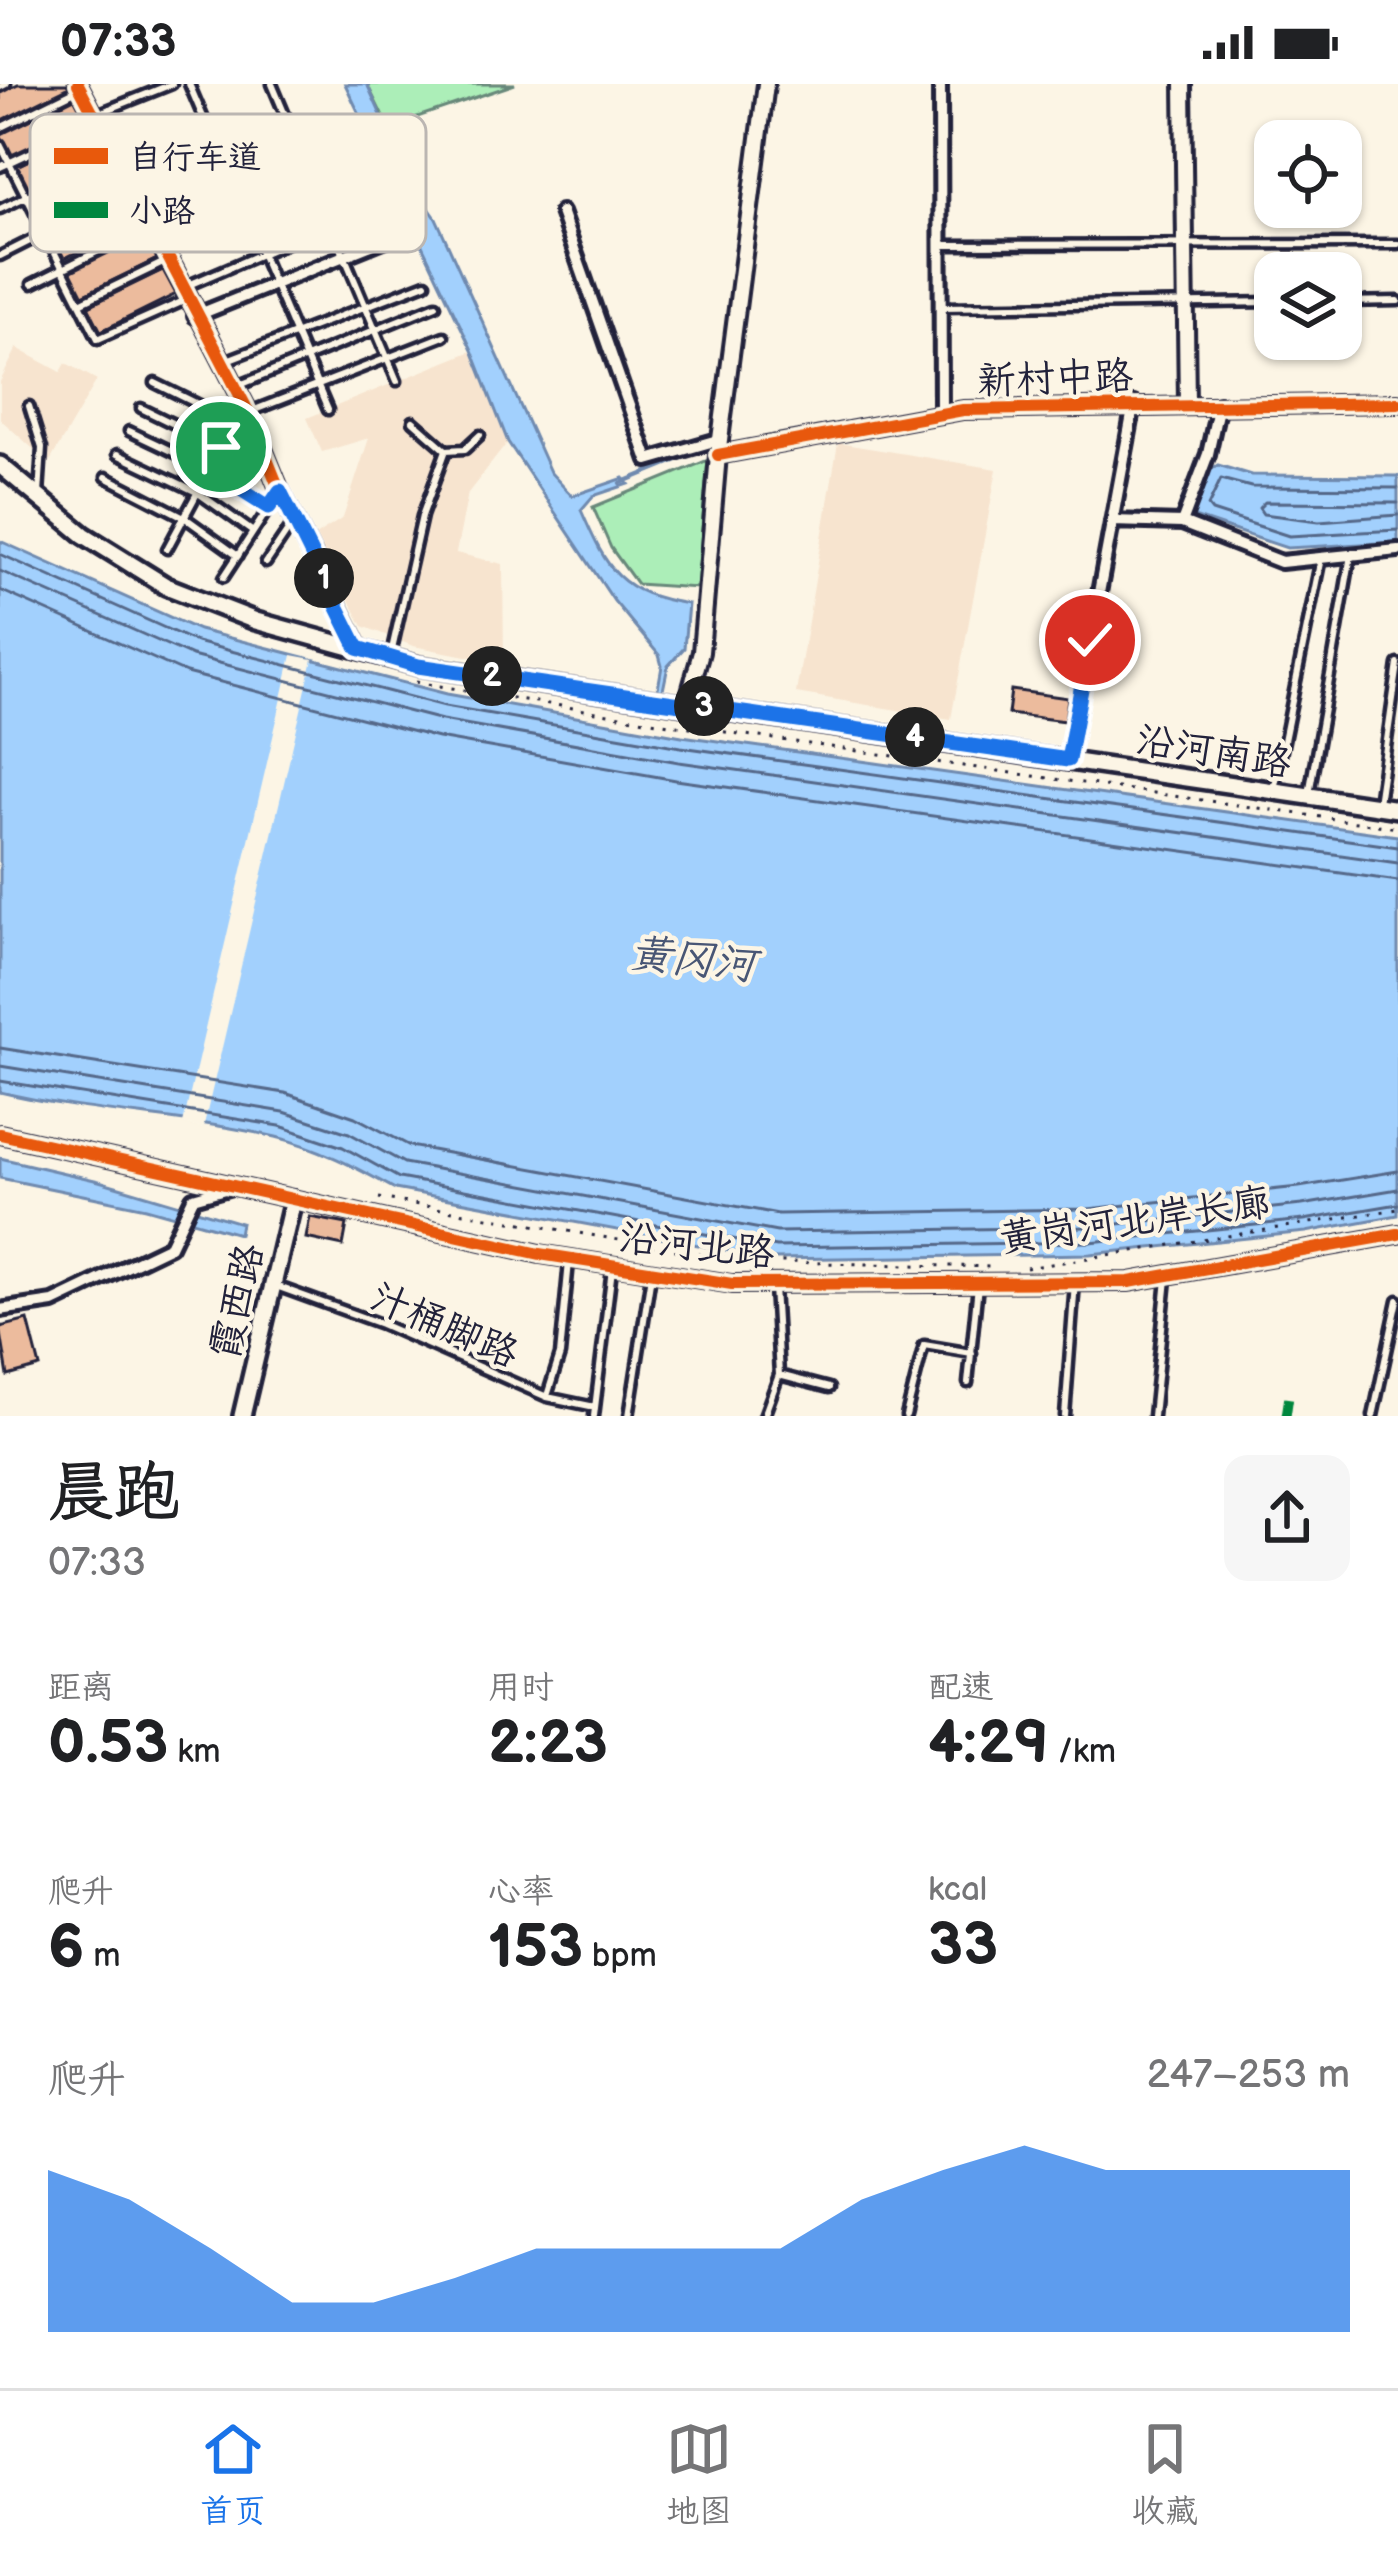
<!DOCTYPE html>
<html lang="zh">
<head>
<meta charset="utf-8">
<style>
	:root { --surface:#fff; --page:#f6f6f6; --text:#202124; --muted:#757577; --line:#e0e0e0; --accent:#1a73e8 }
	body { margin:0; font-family:"Balsamiq Sans","LXGW WenKai TC",sans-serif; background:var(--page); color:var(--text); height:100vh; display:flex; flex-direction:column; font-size:45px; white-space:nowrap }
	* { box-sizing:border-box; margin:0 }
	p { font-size:39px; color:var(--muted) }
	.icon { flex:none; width:66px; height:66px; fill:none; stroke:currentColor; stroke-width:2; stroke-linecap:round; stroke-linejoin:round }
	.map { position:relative; height:1332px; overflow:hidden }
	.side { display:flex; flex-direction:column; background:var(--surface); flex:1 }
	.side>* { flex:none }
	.buttons { position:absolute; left:1254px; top:36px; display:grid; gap:24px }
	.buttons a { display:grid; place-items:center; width:108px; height:108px; border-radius:24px; background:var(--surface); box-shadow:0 3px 9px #0004; font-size:60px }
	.pin { position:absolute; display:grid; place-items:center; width:102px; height:102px; color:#fff; margin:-51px; border:6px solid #fff; border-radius:50%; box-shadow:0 3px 12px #0007 }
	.km { position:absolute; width:60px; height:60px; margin:-30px; border-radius:50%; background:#222; color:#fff; font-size:33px; line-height:60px; text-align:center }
	.round { display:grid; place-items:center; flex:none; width:126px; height:126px; border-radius:24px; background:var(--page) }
	.headline { display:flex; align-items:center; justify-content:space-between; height:204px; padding:0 48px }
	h1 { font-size:66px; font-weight:700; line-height:90px }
	.figures { display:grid; grid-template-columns:repeat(3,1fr); gap:18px; height:204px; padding:12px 48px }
	.figures div { display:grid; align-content:center }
	.figures b { font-size:60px; font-weight:700 }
	.figures small { font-size:33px; font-weight:400 }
	.figures p { font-size:33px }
	.chart { height:336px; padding:24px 48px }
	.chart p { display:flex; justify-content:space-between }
	.chart svg { width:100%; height:216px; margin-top:12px; fill:var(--accent); opacity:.7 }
	.status { display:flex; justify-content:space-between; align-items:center; height:84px; padding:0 60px; background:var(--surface); direction:ltr }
	.status svg { height:33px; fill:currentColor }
	.tabs { display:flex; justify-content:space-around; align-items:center; height:168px; border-top:3px solid var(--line); background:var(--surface); font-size:33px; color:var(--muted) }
	.tabs a { display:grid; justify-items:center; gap:6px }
	.tabs .current { color:var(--accent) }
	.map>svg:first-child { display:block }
</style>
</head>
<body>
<div class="status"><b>07:33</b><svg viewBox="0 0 49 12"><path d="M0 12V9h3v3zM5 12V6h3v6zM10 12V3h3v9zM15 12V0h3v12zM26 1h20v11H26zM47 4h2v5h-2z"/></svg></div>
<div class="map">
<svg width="1398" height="1332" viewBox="0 0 1398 1332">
	<rect width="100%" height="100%" fill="#fcf5e5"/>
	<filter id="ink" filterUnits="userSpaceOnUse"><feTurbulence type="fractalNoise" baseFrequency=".00833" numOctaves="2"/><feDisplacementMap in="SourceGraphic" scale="24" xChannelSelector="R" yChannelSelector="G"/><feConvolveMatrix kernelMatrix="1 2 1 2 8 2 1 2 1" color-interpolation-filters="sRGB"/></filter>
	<g filter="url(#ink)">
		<!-- built -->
		<path fill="#f7e4cf" d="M17 264 61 288 66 279 97 296 49 379 0 335V298Z
			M472 267 508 358 468 409 456 469 503 480 504 579 413 562 363 542 315 452 343 434 369 354 322 368 307 334Z
			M838 359 997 385 951 635 796 609Z"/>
		<!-- green -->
		<path fill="#aceeb8" stroke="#67887a" stroke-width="3" d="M367 0H515L388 43Z
			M708 376 697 504 637 500 611 464 593 423Z"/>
		<!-- water -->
		<path fill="#a2d0fd" stroke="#6f8aaf" stroke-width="3" d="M345 0H367L412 100 436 134 550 388 572 412 624 394 629 400 593 412 581 426C608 488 620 509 688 520L684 564 668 582 662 611 657 610 662 582 659 571 614 517 508 358 472 266Z
			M1218 381 1251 391 1398 392V458L1287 464 1191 432 1207 388Z
			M0 457 199 546 447 610 682 652 1398 752V1131L1306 1148 1090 1170 774 1175 395 1105C357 1084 318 1063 276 1053 185 1032 91 1030 0 1008Z
			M0 1074 99 1097 241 1139 239 1150 146 1124 0 1094Z"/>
		<!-- pier -->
		<path fill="#fcf5e5" d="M292 571 313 575 203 1045 183 1040Z"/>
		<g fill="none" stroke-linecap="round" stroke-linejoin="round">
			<!-- shore -->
			<path stroke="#556889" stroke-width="3" d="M1398 404 1251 403 1221 395 1208 422 1212 427 1289 452 1398 446
				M1398 419 1265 418 1259 424 1263 430 1319 437 1398 431
				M0 470 196 558 445 622 681 663 1398 763
				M0 487 192 572 442 636 679 678 1398 779
				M0 506 186 589 438 654 676 696 1398 797
				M0 964 285 1009 355 1033 410 1062 778 1130 1088 1125 1299 1103 1398 1087
				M0 982 284 1028 349 1049 404 1079 777 1148 1089 1143 1302 1121 1398 1105
				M0 997 280 1042 343 1063 399 1094 776 1163 1090 1158 1304 1136 1398 1120"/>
			<!-- stream -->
			<path stroke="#6f8aaf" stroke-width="4.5" d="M621 399 699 367"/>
		</g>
		<!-- building -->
		<path fill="#ecbb9d" stroke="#22223b" stroke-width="3" d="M18 0H67L70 5 0 39V9Z
			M74 13 87 37 11 75 0 50Z
			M91 46 103 70 27 108 15 83Z
			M125 114 137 138 61 176 49 151Z
			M145 150 157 175 81 212 68 188Z
			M163 186 176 210 99 248 87 223Z
			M1011 606 1068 614 1065 637 1008 630Z
			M310 1133 347 1140 343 1162 306 1154Z
			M28 1236 40 1283 8 1292 0 1243Z"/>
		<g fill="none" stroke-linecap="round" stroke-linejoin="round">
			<defs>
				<path id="service" d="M189 0 328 326
					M272 0 397 297
					M0 3 6 0
					M97 30 172 0
					M0 44 77 6
					M0 60 98 255 186 216
					M0 83 96 38
					M0 125 113 71
					M942 161 1398 160
					M0 172 131 106
					M32 200 149 142
					M184 203 389 115
					M1341 218 1398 217
					M80 219 167 177
					M943 223 1275 218
					M222 278 426 199
					M155 299 234 338
					M235 303 436 221
					M29 322 42 364 39 410
					M141 324 221 363
					M252 327 444 252
					M413 337 446 366 465 365 480 351
					M129 347 209 385 269 423
					M117 370 197 408 253 448
					M106 393 184 433 238 472
					M167 465 243 324
					M266 479 293 439
					M224 493 278 410
					M391 570 422 432 446 366
					M1274 706 1321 474
					M1309 710 1351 471
					M1378 719 1398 580
					M276 1202 381 1240 547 1313 595 1323
					M774 1203 779 1291 829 1304
					M968 1299 978 1201
					M547 1312 560 1271 569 1178
					M594 1332 612 1185
					M629 1332 651 1191
					M764 1332 779 1291
					M906 1332 924 1261 972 1269
					M1065 1332 1075 1198
					M1153 1332 1167 1195
					M1373 1332 1398 1216"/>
				<path id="minor" d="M940 0 941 330
					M561 128 648 376 721 355
					M195 232 406 147
					M1112 437 1182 439 1281 478 1398 466
					M1182 439 1208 370 1219 320
					M1068 676 1134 320
					M0 1226 53 1218 170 1162 193 1114 232 1103"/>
				<path id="tertiary" d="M78 0 245 321 280 407 359 564
					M1183 0 1187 320
					M718 371 963 326 1398 319
					M687 619 701 568 718 371 766 0
					M0 1050 540 1170 732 1200 1129 1198 1398 1150"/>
				<path id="secondary" d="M0 381 84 451 166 502 256 537 419 582 1398 725
					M242 1332 293 1116"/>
			</defs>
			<!-- service casing -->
			<use href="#service" stroke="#22223b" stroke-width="15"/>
			<!-- minor casing -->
			<use href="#minor" stroke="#22223b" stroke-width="20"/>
			<!-- tertiary casing -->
			<use href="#tertiary" stroke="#22223b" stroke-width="22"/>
			<!-- secondary casing -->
			<use href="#secondary" stroke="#22223b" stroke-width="24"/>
			<!-- path -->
			<path stroke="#22223b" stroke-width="3" stroke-dasharray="3 9" stroke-linecap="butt" d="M416 598 669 640 1398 744
				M379 1114 739 1177 993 1183
				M1026 1184 1398 1125"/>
			<!-- service -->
			<use href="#service" stroke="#fcf5e5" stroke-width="6"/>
			<!-- minor -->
			<use href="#minor" stroke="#fcf5e5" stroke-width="10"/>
			<!-- tertiary -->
			<use href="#tertiary" stroke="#fcf5e5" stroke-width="14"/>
			<!-- secondary -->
			<use href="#secondary" stroke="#fcf5e5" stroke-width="15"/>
			<!-- quiet -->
			<path stroke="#00873e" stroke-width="9" stroke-dasharray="18 9" stroke-linecap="butt" d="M1286 1332 1289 1312"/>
			<defs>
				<path id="cycleway" d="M78 0 245 321 280 407 359 564
					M718 371 963 326 1398 319
					M0 1050 540 1170 732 1200 1129 1198 1398 1150"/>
			</defs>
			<!-- cycleway casing -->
			<use href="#cycleway" stroke="#fcf5e5" stroke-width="20"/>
			<!-- cycleway -->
			<use href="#cycleway" stroke="#e8590c" stroke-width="12"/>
		</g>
	</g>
	<g fill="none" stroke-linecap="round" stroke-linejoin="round" filter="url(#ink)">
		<defs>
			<path id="route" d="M221 363 209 385 269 423 280 407 358 564 418 582 1068 676 1090 556"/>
		</defs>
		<!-- route casing -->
		<use href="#route" stroke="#fff" stroke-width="24"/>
		<!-- route -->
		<use href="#route" stroke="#1a73e8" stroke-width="15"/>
	</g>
	<g text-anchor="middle" stroke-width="9" stroke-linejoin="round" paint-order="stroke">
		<!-- street labels -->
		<g font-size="39" fill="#22223b" stroke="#fcf5e5">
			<text transform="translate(1055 293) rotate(-2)" y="14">新村中路</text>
			<text transform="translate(1214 666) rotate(9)" y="14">沿河南路</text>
			<text transform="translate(1135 1135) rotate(-8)" y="14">黄岗河北岸长廊</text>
			<text transform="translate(697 1160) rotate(6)" y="14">沿河北路</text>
			<text transform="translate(236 1217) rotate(-77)" y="14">霞西路</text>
			<text transform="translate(445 1240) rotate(23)" y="14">汁桶脚路</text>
		</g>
		<!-- water labels -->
		<g font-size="42" font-style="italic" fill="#485675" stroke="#fcf5e5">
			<text transform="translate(693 874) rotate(6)" y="15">黄冈河</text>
		</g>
	</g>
	<!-- legend -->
	<rect x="30" y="30" width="396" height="138" rx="18" fill="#fcf5e5" stroke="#bbb6b2" stroke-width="3"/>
	<rect x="54" y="64" width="54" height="16" fill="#e8590c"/>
	<rect x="54" y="118" width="54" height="16" fill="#00873e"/>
	<g font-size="33" fill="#22223b">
		<text x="129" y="84">自行车道</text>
		<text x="129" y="138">小路</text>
	</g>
</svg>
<div class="buttons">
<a><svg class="icon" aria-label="locate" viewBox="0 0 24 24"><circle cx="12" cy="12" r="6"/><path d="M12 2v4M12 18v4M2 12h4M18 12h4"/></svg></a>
<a><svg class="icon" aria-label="layers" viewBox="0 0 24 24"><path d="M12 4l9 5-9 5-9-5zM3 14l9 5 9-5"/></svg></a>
</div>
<div class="pin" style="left:221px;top:363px;background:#1e9e55"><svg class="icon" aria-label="arrive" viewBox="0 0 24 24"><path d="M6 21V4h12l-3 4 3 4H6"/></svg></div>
<div class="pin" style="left:1090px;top:556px;background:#d93025"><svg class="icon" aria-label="check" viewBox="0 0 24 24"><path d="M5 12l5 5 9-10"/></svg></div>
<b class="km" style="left:324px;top:494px">1</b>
<b class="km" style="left:492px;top:592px">2</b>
<b class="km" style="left:704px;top:622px">3</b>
<b class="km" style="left:915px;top:653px">4</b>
</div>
<section class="side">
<div class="headline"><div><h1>晨跑</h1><p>07:33</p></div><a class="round"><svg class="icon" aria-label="share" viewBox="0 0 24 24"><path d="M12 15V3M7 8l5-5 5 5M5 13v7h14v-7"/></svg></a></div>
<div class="figures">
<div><p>距离</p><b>0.53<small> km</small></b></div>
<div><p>用时</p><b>2:23</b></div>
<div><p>配速</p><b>4:29<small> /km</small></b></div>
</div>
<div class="figures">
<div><p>爬升</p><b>6<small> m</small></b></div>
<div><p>心率</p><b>153<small> bpm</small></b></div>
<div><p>kcal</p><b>33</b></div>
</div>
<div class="chart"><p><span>爬升</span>247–253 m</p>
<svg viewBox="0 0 160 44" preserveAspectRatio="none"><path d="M0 44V11L10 17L20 27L30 38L40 38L50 33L60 27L70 27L80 27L90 27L100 17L110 11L120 6L130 11L140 11L150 11L160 11V44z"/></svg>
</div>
</section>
<nav class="tabs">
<a class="current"><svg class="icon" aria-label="home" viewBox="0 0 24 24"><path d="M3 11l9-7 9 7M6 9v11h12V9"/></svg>首页</a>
<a><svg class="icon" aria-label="map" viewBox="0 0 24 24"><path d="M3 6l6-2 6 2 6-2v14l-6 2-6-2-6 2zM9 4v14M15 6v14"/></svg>地图</a>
<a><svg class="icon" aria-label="saved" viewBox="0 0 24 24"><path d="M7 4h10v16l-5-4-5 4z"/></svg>收藏</a>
</nav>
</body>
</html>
